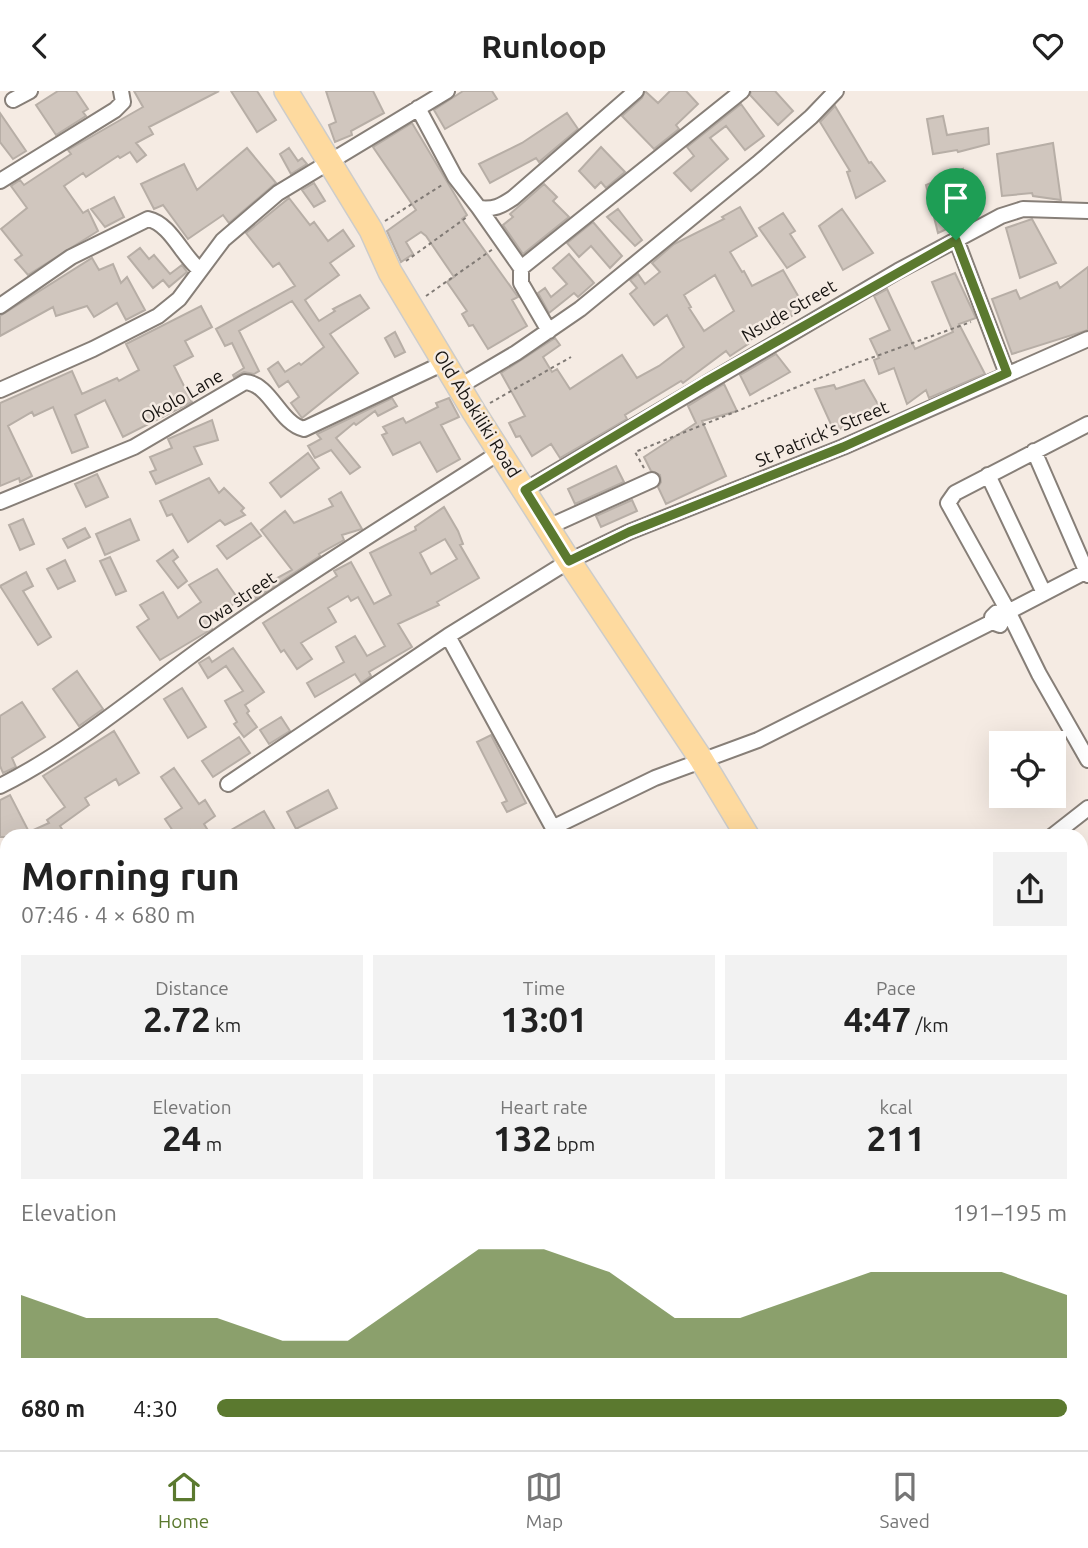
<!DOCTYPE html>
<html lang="en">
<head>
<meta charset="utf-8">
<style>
	:root { --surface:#fff; --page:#f2f2f2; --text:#222; --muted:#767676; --line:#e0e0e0; --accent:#5b792f }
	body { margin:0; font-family:Ubuntu,sans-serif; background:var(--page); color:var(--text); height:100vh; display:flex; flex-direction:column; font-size:26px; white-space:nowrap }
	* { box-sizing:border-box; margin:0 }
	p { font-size:23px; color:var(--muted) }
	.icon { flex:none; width:38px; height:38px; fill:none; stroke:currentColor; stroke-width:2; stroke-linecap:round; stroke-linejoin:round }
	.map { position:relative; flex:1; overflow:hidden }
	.drawer { position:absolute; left:0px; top:738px; width:1088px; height:621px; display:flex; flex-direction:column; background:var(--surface); border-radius:21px 21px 0 0; box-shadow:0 7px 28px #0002 }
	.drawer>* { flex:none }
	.buttons { position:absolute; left:989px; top:640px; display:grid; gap:14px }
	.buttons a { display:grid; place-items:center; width:77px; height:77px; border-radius:0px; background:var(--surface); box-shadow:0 7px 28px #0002; font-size:35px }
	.pin { position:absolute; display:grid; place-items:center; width:60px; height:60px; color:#fff; margin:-72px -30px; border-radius:50% 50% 50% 0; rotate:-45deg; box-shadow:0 0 7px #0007 }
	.pin .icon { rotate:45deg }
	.round { display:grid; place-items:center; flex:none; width:74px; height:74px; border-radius:0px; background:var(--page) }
	.headline { display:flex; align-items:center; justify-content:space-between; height:119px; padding:0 21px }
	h1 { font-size:38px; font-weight:600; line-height:52px }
	.stats { display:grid; grid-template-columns:repeat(3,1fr); gap:10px; height:119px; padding:7px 21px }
	.stats div { display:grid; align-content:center; border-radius:0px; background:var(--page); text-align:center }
	.stats b { font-size:35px; font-weight:600 }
	.stats small { font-size:19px; font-weight:400 }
	.stats p { font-size:19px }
	.chart { height:196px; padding:14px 21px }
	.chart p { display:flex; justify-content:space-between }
	.chart svg { width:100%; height:126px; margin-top:7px; fill:var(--accent); opacity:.7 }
	ul { padding:0 21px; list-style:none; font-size:23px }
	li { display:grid; grid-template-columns:112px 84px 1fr; align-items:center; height:52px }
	li i { height:18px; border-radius:9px; background:var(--accent) }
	header { display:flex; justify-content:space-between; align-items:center; height:91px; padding:0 21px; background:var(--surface); font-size:32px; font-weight:600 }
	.tab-bar { display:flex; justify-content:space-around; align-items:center; height:98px; border-top:2px solid var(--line); background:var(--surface); font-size:19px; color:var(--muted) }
	.tab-bar a { display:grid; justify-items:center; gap:4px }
	.tab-bar .selected { color:var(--accent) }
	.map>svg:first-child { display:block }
</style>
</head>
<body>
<header><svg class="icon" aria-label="back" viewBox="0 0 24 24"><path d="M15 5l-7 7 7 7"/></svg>Runloop<svg class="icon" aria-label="heart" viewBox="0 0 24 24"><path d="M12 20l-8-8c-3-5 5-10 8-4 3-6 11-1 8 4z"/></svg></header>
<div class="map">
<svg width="1088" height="1359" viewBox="0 0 1088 1359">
	<rect width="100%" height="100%" fill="#f5ebe3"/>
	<!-- building -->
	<path fill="#d0c6be" stroke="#b7aea6" stroke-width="2" fill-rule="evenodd" d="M58 0H76L88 18 83 21 86 25 56 44 36 14Z
		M134 0H219L149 36 153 43 136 52 146 64 137 71 130 61 120 67 118 65 86 86 83 82 64 95 83 122 88 119 98 140 28 184 15 169 22 164 1 138 27 117 11 95 20 89 24 94 71 63 68 59 143 16Z
		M231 0H257L276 29 257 41Z
		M326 0H373L384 22 351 40 352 44 335 51 329 34 336 31Z
		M463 0H492L497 8 445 38 434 19Z
		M645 0 658 12 670 0H686L698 13 676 34 679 38 654 58 622 25 642 7Z
		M751 0H775L793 20 778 34 750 4Z
		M741 13 764 45 745 59 726 35 710 47 728 68 691 100 674 82 694 65 687 56Z
		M835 15 869 72 871 71 885 90 856 107 847 81 850 80 820 31Z
		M0 22 26 60 13 68 0 51Z
		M567 22 578 38 539 71 536 67 490 92 479 73 522 52Z
		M943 25 947 44 988 37 989 53 958 61 957 59 933 63 927 28Z
		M412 32 467 124 462 128 518 206 512 209 527 235 488 258 473 234 469 235 462 223 467 220 447 191 454 186 426 145 421 141 406 151 413 163 401 171 387 140 416 119 373 56Z
		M1053 52 1061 109 1033 105 1032 102 1002 105 997 63Z
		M601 56 625 81 606 97 601 91 595 97 579 80Z
		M247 57 276 92 229 132 223 124 188 148 163 114 154 118 141 93 184 73 197 99Z
		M289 57 298 70 302 67 307 73 291 83 280 63Z
		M963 78 973 126 938 142 926 94Z
		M314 92 325 110 314 116 302 99Z
		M544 93 557 106 553 110 569 126 523 163 503 134 513 126 510 123Z
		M114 106 124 126 105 136 91 118Z
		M289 107 310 134 314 131 328 150 343 139 354 155 330 172 339 184 305 209 319 230 335 220 333 218 360 204 369 217 330 243 358 282 302 327 291 312 299 306 288 290 279 296 268 278 278 271 285 281 299 272 301 274 324 256 292 210 239 240 259 280 254 283 244 281 234 286 233 284 244 277 232 252 225 255 216 238 295 195 279 172 273 176 246 142Z
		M740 116 757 145 730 161 742 181 744 180 752 195 783 179 804 215 783 232 746 251 748 253 730 265 726 260 683 292 681 290 625 324 627 328 560 367 551 353 532 365 520 345 516 346 509 332 525 325 501 282 555 247 560 254 543 266 552 281 557 278 570 298 622 264 637 287 659 275 684 256 667 224 654 234 630 203 637 197 630 189 638 183 645 193 660 181 652 172 674 153 724 128 722 126ZM715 184 734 220 704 240 689 217 691 216 684 204Z
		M618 118 642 149 635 155 607 126Z
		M842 118 873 162 843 179 819 135Z
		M783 122 795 140 790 143 805 166 787 177 759 137Z
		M1032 128 1056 172 1020 187 1006 137Z
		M593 131 622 165 610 177 591 155 579 166 567 152Z
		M140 157 149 168 154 164 170 183 182 174 187 181 169 196 163 189 153 197 128 166Z
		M569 163 594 192 578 206 574 202 549 222 538 202 545 197 551 206 567 193 553 177Z
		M92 167 99 179 113 173 121 192 127 186 145 219 126 229 117 212 94 226 87 215 56 225 53 216 0 245V225Z
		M1088 176V239L1012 263 992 208 1016 199 1020 208 1057 191 1060 197Z
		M955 182 976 227 959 233 985 283 929 307 926 299 907 313 894 277 879 283 874 269 879 267 870 248 890 239 874 205 887 198 915 258 953 241 932 191Z
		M201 215 212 236 185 250 193 265 174 275 192 311 123 346 105 309 75 324 88 356 72 362 53 316 34 325 32 321 8 335 32 385 20 391 19 387 0 395V312L72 280 82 303 117 287 119 290 139 279 126 253Z
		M395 241 405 261 395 266 385 247Z
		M776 263 790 281 750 304 740 284Z
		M864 289 883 322 834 340 815 298 834 294 836 298Z
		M724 293 737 320 702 330 726 385 666 413 658 396 661 391 660 384 651 380 644 366 696 332 688 315Z
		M392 307 397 315 378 325 375 320 356 334 354 332 336 347 360 376 350 383 331 359 315 367 308 355 321 348 317 343Z
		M449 307 459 326 441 334 460 368 437 381 420 351 393 364 382 344 387 342 383 336 403 327 406 332 438 316 436 312Z
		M212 329 218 349 194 356 202 373 156 393 150 381 156 379 150 366 172 357 168 348Z
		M308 362 319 377 281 406 270 392Z
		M616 375 624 391 575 413 568 398Z
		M97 383 108 406 86 416 75 393Z
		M209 387 219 402 224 397 244 417 241 420 245 424 225 434 220 429 188 451 172 423 167 425 160 410Z
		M341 401 362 438 342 444 344 449 319 463 320 465 250 511 246 504 292 479 261 439 285 420 294 432 333 415 329 408Z
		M632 409 637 420 601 436 596 425Z
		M444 416 458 440 463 453 460 454 479 487 437 511 439 514 398 533 412 556 369 581 371 585 361 592 355 583 315 606 307 592 344 571 336 556 355 545 367 565 385 555 358 506 351 510 348 505 328 517 336 531 301 552 312 568 297 578 284 559 281 561 263 532 337 485 334 480 351 471 374 513 391 504 370 462 416 439 415 436ZM445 448 457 468 431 483 420 462Z
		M23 428 34 453 20 459 9 434Z
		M130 428 139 449 105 464 96 443Z
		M251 432 261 445 227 468 217 455Z
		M85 437 90 446 68 457 63 448Z
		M173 459 178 466 173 470 187 490 178 497 157 470Z
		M110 466 126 500 116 504 100 470Z
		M65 469 75 490 58 498 47 478Z
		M217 478 239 509 208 531 212 538 160 569 137 536 149 528 140 514 163 501 178 527 201 511 189 494Z
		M26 481 33 495 23 500 51 546 38 554 0 495Z
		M233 557 264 601 245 614 249 620 247 622 257 636 244 646 234 633 237 631 225 610 243 600 226 575 208 587 199 572 209 566 212 571Z
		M77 580 103 618 79 635 53 598Z
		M182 597 206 636 188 647 164 608Z
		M22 611 45 646 12 667 16 676 3 682 0 675V625Z
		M281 626 290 640 269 653 260 639Z
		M114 640 139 682 119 694 116 688 85 707 89 714 60 735 67 746H0V709L10 704 29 741 49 732 47 729 65 716 43 685Z
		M491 644 526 712 507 721 502 712 507 710 477 651Z
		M239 646 250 662 213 686 202 670Z
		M174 677 199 713 205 709 215 725 204 733 212 746H195L190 739 177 746 165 728 182 717 161 686Z
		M328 699 337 717 296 738 287 721Z
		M264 720 279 746H219Z"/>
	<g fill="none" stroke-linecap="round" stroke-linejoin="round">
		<defs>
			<path id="minor" d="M13 9 30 0
				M418 17 455 86 479 117C494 119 501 115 513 107L636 0
				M0 90 115 19 123 11 121 0
				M479 117 521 177V192L549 240
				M956 148 1007 283
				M521 177 742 0
				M0 215 71 166 148 128C171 133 182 165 200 179
				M460 295 516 262 580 218 757 73 811 26 836 0
				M0 299 93 258 158 225 179 208 223 149 278 102 447 0
				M1088 333 955 402 948 412 1008 520 1039 583 1088 669
				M1034 360 1088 484
				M988 384 1044 502
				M525 399 898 180 1001 125 1023 118 1088 120
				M0 411 134 356 245 291C271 293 279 332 304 338L444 272
				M548 436 652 389
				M1002 524 1087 480
				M448 545 558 746
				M228 693 448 545 569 470 629 441 843 356 1088 248
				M0 695C73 659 144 598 210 551 304 484 403 424 500 361
				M554 736 655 687 758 649 992 531 1000 534 1004 526 996 522 992 526V531
				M1051 746 1088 717
				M0 904 7 915
				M1082 967 1088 962
				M0 1025 7 1022
				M1082 1064 1088 1063
				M0 1189 7 1187
				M1082 1258 1088 1254
				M1082 1344 1088 1342
				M387 1353 392 1359
				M199 1359 206 1353
				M1039 1359 1058 1353"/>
			<path id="primary" d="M286 0 371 139 390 181 474 321 569 470 701 668 748 746
				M1082 1285 1088 1295"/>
		</defs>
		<!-- minor casing -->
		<use href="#minor" stroke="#877f78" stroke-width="18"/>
		<!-- primary casing -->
		<use href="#primary" stroke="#cccccb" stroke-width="26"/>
		<!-- path -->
		<path stroke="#807a75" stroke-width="2" stroke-dasharray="3.5 3.5" stroke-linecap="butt" d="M385 130 442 94
			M406 170 467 126
			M426 205 493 158
			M490 312 571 266
			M644 377 635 361 857 272 971 231"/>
		<!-- minor -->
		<use href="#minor" stroke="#fff" stroke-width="14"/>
		<!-- primary -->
		<use href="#primary" stroke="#feda9f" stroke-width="23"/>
	</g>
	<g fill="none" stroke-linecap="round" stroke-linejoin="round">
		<defs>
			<path id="route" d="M956 149 1007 282 843 356 629 441 569 470 525 399 705 291Z"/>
		</defs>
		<!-- route casing -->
		<use href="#route" stroke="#fff" stroke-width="14"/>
		<!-- route -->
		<use href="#route" stroke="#5b792f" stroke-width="9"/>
	</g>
	<g text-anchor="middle" stroke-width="5" stroke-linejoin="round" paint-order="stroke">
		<!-- street labels -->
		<g font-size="18" fill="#181512" stroke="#f5ebe3">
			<text transform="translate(789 220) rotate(-30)" y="6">Nsude Street</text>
			<text transform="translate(182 306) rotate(-30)" y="6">Okolo Lane</text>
			<text transform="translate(477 323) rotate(58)" y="6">Old Abakiliki Road</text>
			<text transform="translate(822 343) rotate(-23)" y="6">St Patrick's Street</text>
			<text transform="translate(237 510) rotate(-34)" y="6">Owa street</text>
		</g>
	</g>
</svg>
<div class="buttons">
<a><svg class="icon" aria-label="locate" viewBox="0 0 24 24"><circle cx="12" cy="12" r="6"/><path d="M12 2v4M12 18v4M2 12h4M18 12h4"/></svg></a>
</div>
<div class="pin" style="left:956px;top:149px;background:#1e9e55"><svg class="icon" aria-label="arrive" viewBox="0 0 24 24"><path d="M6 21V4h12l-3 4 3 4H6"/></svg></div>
<section class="drawer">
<div class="headline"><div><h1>Morning run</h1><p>07:46 · 4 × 680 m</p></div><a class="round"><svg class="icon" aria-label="share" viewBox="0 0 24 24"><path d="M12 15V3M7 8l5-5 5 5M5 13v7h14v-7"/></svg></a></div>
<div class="stats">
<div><p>Distance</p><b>2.72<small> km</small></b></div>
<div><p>Time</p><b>13:01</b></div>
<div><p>Pace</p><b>4:47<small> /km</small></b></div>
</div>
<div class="stats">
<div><p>Elevation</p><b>24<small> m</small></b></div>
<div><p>Heart rate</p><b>132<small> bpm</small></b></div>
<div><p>kcal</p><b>211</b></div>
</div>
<div class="chart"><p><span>Elevation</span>191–195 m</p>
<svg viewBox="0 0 160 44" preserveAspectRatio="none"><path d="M0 44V22L10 30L20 30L30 30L40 38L50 38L60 22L70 6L80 6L90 14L100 30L110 30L120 22L130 14L140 14L150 14L160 22V44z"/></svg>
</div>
<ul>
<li><b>680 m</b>4:30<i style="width:100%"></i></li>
</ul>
</section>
</div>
<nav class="tab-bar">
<a class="selected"><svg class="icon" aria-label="home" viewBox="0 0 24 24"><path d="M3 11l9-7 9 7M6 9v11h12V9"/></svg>Home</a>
<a><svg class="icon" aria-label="map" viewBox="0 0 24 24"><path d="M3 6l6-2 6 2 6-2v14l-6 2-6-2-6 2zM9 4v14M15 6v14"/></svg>Map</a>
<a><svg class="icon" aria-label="saved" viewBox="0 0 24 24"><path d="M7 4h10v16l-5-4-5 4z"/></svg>Saved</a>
</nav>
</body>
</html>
